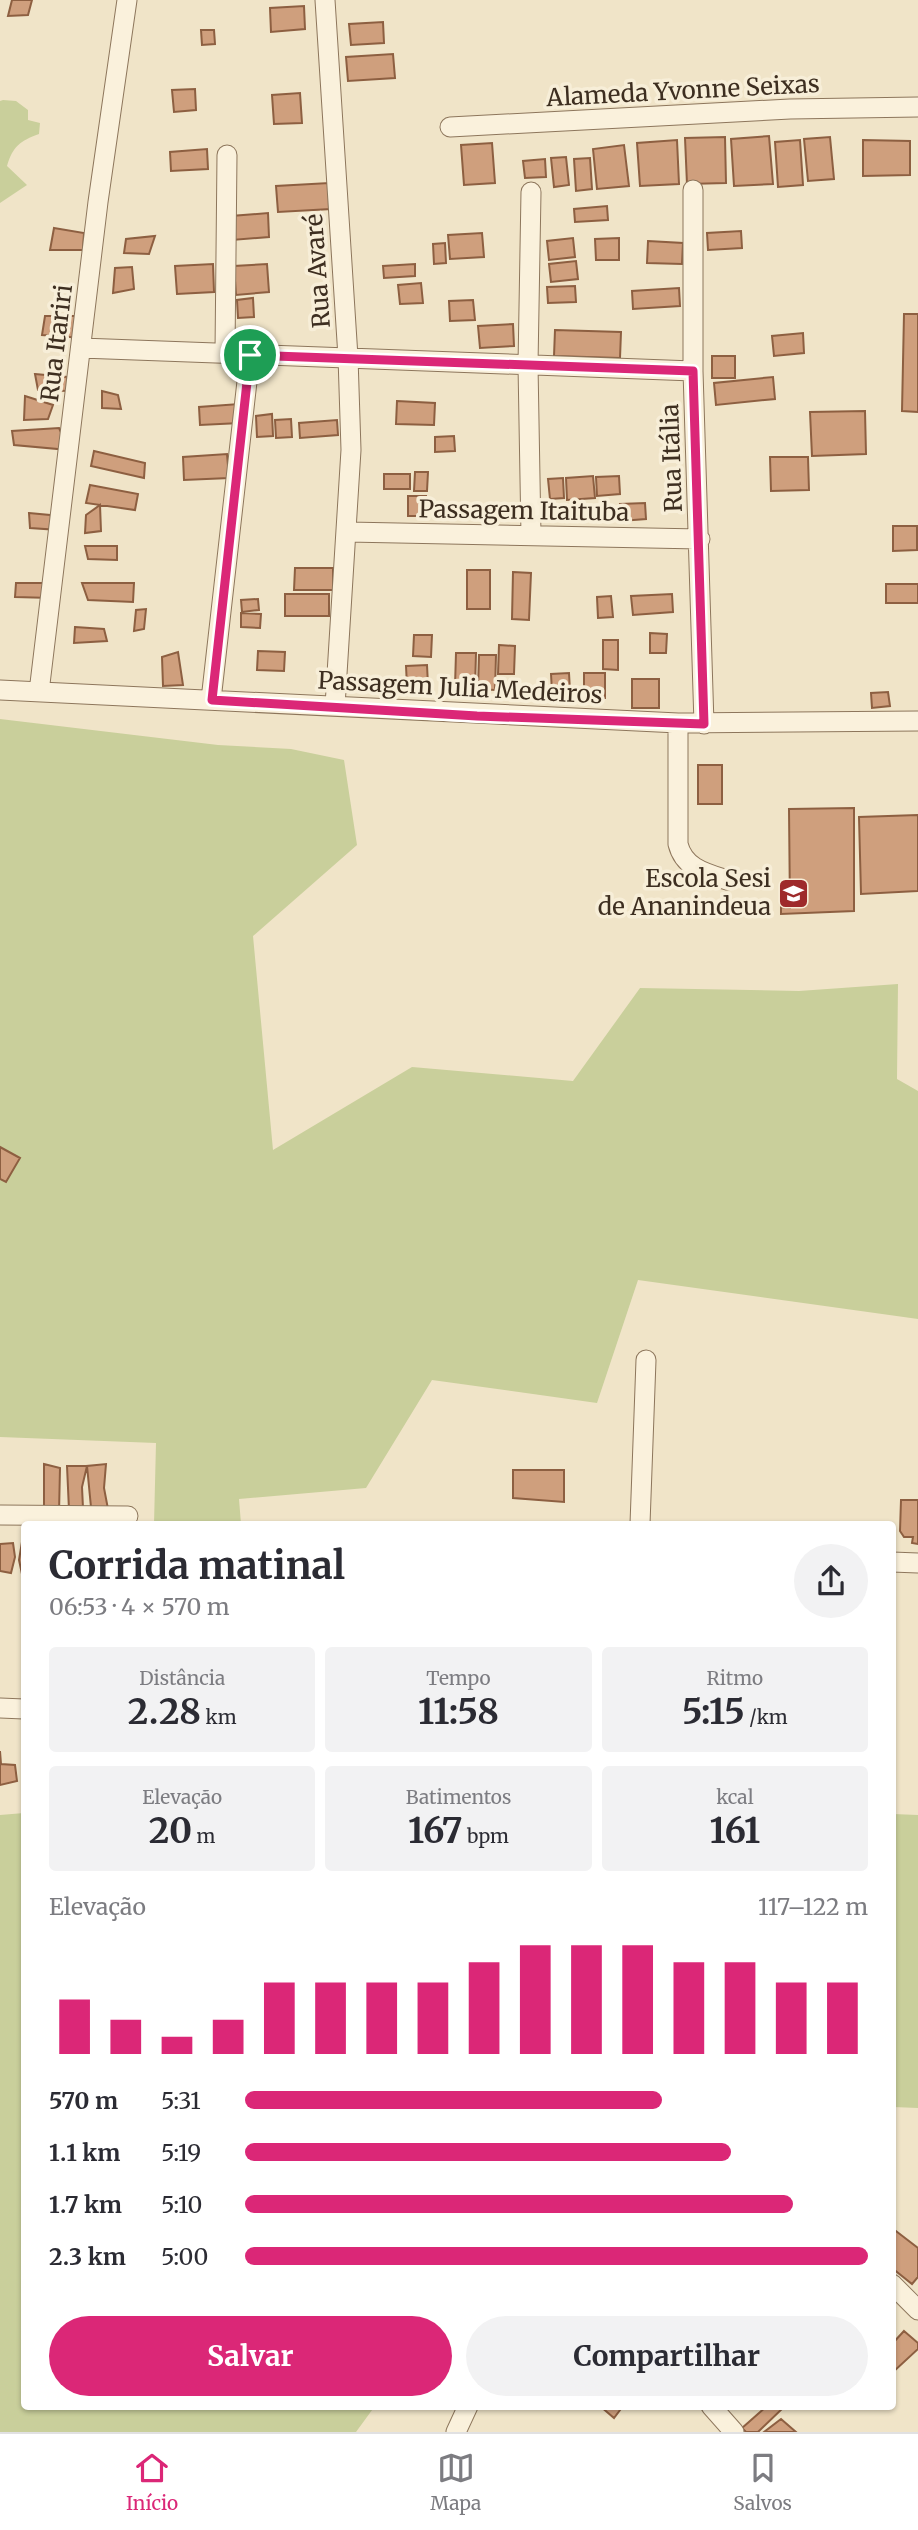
<!DOCTYPE html>
<html lang="pt">
<head>
<meta charset="utf-8">
<style>
	:root { --surface:#fff; --page:#f2f2f3; --text:#2b2b33; --muted:#7c7c81; --line:#e1e1e2; --accent:#db2777 }
	body { margin:0; font-family:Merriweather,serif; background:var(--page); color:var(--text); height:100vh; display:flex; flex-direction:column; font-size:26px; white-space:nowrap }
	* { box-sizing:border-box; margin:0 }
	p { font-size:23px; color:var(--muted) }
	.icon { flex:none; width:38px; height:38px; fill:none; stroke:currentColor; stroke-width:2; stroke-linecap:round; stroke-linejoin:round }
	.map { position:relative; flex:1; overflow:hidden }
	.sheet { position:absolute; left:21px; top:1521px; width:875px; height:889px; display:flex; flex-direction:column; background:var(--surface); border-radius:7px; box-shadow:0 2px 5px #0004 }
	.sheet>* { flex:none }
	.pin { position:absolute; display:grid; place-items:center; width:60px; height:60px; color:#fff; margin:-30px; border:4px solid #fff; border-radius:50%; box-shadow:0 2px 7px #0007 }
	.round { display:grid; place-items:center; flex:none; width:74px; height:74px; border-radius:37px; background:var(--page) }
	.overview { display:flex; align-items:center; justify-content:space-between; height:119px; padding:0 28px }
	h1 { font-size:38px; font-weight:700; line-height:52px }
	.metrics { display:grid; grid-template-columns:repeat(3,1fr); gap:10px; height:119px; padding:7px 28px }
	.metrics div { display:grid; align-content:center; border-radius:7px; background:var(--page); text-align:center }
	.metrics b { font-size:35px; font-weight:700 }
	.metrics small { font-size:19px; font-weight:400 }
	.metrics p { font-size:19px }
	.chart { height:196px; padding:14px 28px }
	.chart p { display:flex; justify-content:space-between }
	.chart svg { width:100%; height:126px; margin-top:7px; stroke:var(--accent); stroke-width:6 }
	.action { display:flex; gap:14px; margin-top:auto; padding:14px 28px }
	.action a { flex:1; height:80px; border-radius:42px; background:var(--accent); color:#fff; font-size:28px; font-weight:700; line-height:80px; text-align:center }
	.action a+a { background:var(--page); color:var(--text) }
	ul { padding:0 28px; list-style:none; font-size:23px }
	li { display:grid; grid-template-columns:112px 84px 1fr; align-items:center; height:52px }
	li i { height:18px; border-radius:9px; background:var(--accent) }
	.dock { display:flex; justify-content:space-around; align-items:center; height:98px; border-top:2px solid var(--line); background:var(--surface); font-size:19px; color:var(--muted) }
	.dock a { display:grid; justify-items:center; gap:4px }
	.dock .on { color:var(--accent) }
	.map>svg:first-child { display:block }
</style>
</head>
<body>
<div class="map">
<svg width="918" height="2432" viewBox="0 0 918 2432">
	<rect width="100%" height="100%" fill="#f0e4c8"/>
	<!-- green -->
	<path fill="#c9cf9b" d="M3 100 16 101 28 110V120L40 123 39 134C20 141 13 146 7 166L27 185 0 203V101Z
		M0 719 218 745 291 749 344 760 357 845 253 936 273 1150 412 1067 573 1081 640 988 799 991 898 984 897 1079 918 1091V1319L638 1280 597 1403 432 1380 366 1488 239 1499 241 1524H154L156 1443 0 1437Z
		M24 1813V2406H375L356 2432H0V1815Z
		M893 1814 918 1815V2108L893 2107Z"/>
	<!-- building -->
	<path fill="#cf9f7d" stroke="#8d5f41" stroke-width="2" d="M12 0H32L28 15 8 16Z
		M304 6 305 29 271 32 270 8Z
		M383 22 384 43 351 45 349 24Z
		M201 30H214L215 44 202 45Z
		M393 54 395 78 348 81 346 57Z
		M195 89 196 110 174 112 172 90Z
		M300 93 302 123 274 124 272 95Z
		M769 136 773 184 734 186 731 139Z
		M725 137 726 183 687 184 685 138Z
		M830 137 834 179 808 181 804 139Z
		M677 140 679 184 640 186 637 143Z
		M800 140 803 185 778 187 775 142Z
		M863 140 910 141V175L863 176Z
		M492 143 495 183 464 185 461 145Z
		M624 145 629 186 597 189 593 149Z
		M207 149 208 169 171 171 170 152Z
		M566 157 569 185 554 187 551 158Z
		M590 158 592 189 576 191 574 159Z
		M545 159 546 177 525 178 523 161Z
		M329 183 331 209 278 212 276 186Z
		M607 206 608 220 575 222 574 209Z
		M268 213 269 237 232 240 231 216Z
		M54 228 84 233 83 250H50Z
		M741 231 742 248 708 250 707 233Z
		M482 233 484 257 450 259 448 235Z
		M155 236 149 254 124 253 126 239Z
		M573 238 575 257 549 260 547 241Z
		M619 238V260H596L595 239Z
		M648 241 683 243 682 264 647 263Z
		M445 243 446 263 434 264 433 244Z
		M576 261 578 279 551 282 549 264Z
		M213 264 214 292 177 294 175 266Z
		M267 264 269 292 236 295 234 266Z
		M415 264V276L384 278 383 266Z
		M132 267 134 289 113 293 115 268Z
		M421 283 423 303 400 304 398 285Z
		M575 286 576 302 548 303 547 287Z
		M679 288 680 306 633 309 632 291Z
		M253 298 254 317 238 318 237 300Z
		M473 300 475 320 450 321 449 301Z
		M904 314H918V412L902 411Z
		M45 316H76L82 338 42 335Z
		M513 324 514 346 480 348 478 326Z
		M555 330 621 332 620 358 554 356Z
		M803 333 804 353 774 356 772 336Z
		M712 356H735V378H712Z
		M35 374 67 377 68 391 38 390Z
		M773 377 775 399 716 405 714 383Z
		M102 391 118 395 121 409 102 408Z
		M25 396 53 405 48 419 24 420Z
		M397 401 435 403 434 425 396 424Z
		M239 404 240 423 200 425 199 407Z
		M865 411 866 454 812 456 810 412Z
		M272 414 273 436 257 437 256 416Z
		M291 419 292 437 276 438 275 420Z
		M337 420 338 435 300 438 299 423Z
		M59 428 69 450 14 445 12 431Z
		M454 436 455 451 435 452V437Z
		M94 451 145 463 144 478 91 466Z
		M227 454 229 478 184 480 183 457Z
		M770 457H808L809 490 771 491Z
		M415 472H428L427 491H414Z
		M384 474H410V489H384Z
		M593 476 595 498 567 500 566 478Z
		M619 476 620 494 597 496 596 477Z
		M563 478 564 498 550 499 548 479Z
		M90 485 138 494 135 510 86 503Z
		M408 496H426L425 516H408Z
		M645 503 646 519 621 521 620 504Z
		M100 505 101 531 85 533 86 515Z
		M29 513 50 515 60 530 30 528Z
		M893 526H917V550L893 551Z
		M85 546H117V560L88 559Z
		M295 568H333V590H294Z
		M467 570H490V609H467Z
		M513 572 531 573 529 620 512 619Z
		M16 583H44L51 598 15 597Z
		M82 583H134L133 602 88 600Z
		M886 584H918V603H886Z
		M285 594H329V616H285Z
		M672 594 673 612 633 615 631 596Z
		M611 596 613 617 598 618 597 597Z
		M258 599 259 610 242 612 241 600Z
		M146 609 144 629 134 631 136 610Z
		M241 613 261 614 260 628 241 627Z
		M75 627 104 629 107 641 74 643Z
		M650 633 667 634 666 653H650Z
		M414 635H432L431 657 413 656Z
		M603 640H618V670L603 669Z
		M499 645 515 646 514 674H498Z
		M258 651 285 652 284 671 257 670Z
		M178 652 183 685 163 686 162 657Z
		M456 653H476L475 687 455 686Z
		M479 655H496L495 690 478 689Z
		M427 665 428 685 407 686 406 666Z
		M569 673 570 691 552 692 551 674Z
		M584 673H605V698H584Z
		M632 679H659V708H632Z
		M888 692 890 706 872 708 871 693Z
		M698 765H722V804H698Z
		M854 808V911L781 914V907L790 908 789 809Z
		M918 815V891L861 894 859 817Z
		M0 1147 20 1158 6 1182 0 1179Z
		M44 1464 60 1468 59 1513 44 1508Z
		M106 1464 104 1488 108 1509 91 1507 87 1466Z
		M67 1466H87L82 1487 83 1508 69 1510Z
		M513 1470H564V1502L513 1498Z
		M901 1500H918V1544L912 1543 913 1537H904L900 1531Z
		M22 1542 24 1573 22 1574 19 1560Z
		M13 1543 15 1557 11 1573 0 1571V1544Z
		M0 1751 1 1764 15 1765 17 1781 0 1785Z
		M892 2228 918 2248V2277L912 2284 892 2268Z
		M904 2331 918 2343V2349L892 2373V2344Z
		M600 2406H623L614 2418Z
		M767 2406H785L758 2432H746L742 2428Z
		M781 2419 796 2432H764Z"/>
	<g fill="none" stroke-linecap="round" stroke-linejoin="round">
		<defs>
			<path id="minor" d="M325 0 348 357 351 450 335 706
				M450 127 790 109 918 107
				M693 190V371L704 724
				M81 348 693 371
				M225 352 227 155
				M348 532 700 539
				M531 535 528 365 531 192
				M0 690 678 723 918 721
				M39 692 98 202 127 0
				M211 700 250 355
				M678 723V844C684 868 705 873 727 880
				M0 1515 128 1516
				M640 1524 646 1360
				M892 1562 918 1563
				M0 1708 24 1709
				M892 2284 918 2310
				M711 2406 734 2432
				M456 2432 468 2406"/>
		</defs>
		<!-- minor casing -->
		<use href="#minor" stroke="#8d765c" stroke-width="21"/>
		<!-- minor -->
		<use href="#minor" stroke="#faf1dc" stroke-width="19"/>
	</g>
	<g fill="none" stroke-linecap="round" stroke-linejoin="round">
		<defs>
			<path id="route" d="M250 355 693 371 704 724 477 716 212 700Z"/>
		</defs>
		<!-- route casing -->
		<use href="#route" stroke="#fff" stroke-width="14"/>
		<!-- route -->
		<use href="#route" stroke="#db2777" stroke-width="9"/>
	</g>
	<!-- icons -->
	<defs>
		<symbol id="university-square" viewBox="-11 -11 22 22"><rect x="-9" y="-9" width="18" height="18" rx="4" fill="#9e2a2b" stroke="#f7eed8"/><path d="M0-5L7-2L0 1L-7-2ZM-4 1L0 2.5L4 1V4Q0 6-4 4Z" fill="#fff"/></symbol>
	</defs>
	<g fill-rule="evenodd">
		<use href="#university-square" x="776" y="876" width="35" height="35"/>
	</g>
	<g text-anchor="middle" stroke-width="7" stroke-linejoin="round" paint-order="stroke">
		<!-- street labels -->
		<g font-size="24" fill="#3d2e20" stroke="#f7eed8">
			<text transform="translate(683 91) rotate(-3)" y="8">Alameda Yvonne Seixas</text>
			<text transform="translate(318 271) rotate(-94)" y="8">Rua Avaré</text>
			<text transform="translate(57 343) rotate(-83)" y="8">Rua Itariri</text>
			<text transform="translate(672 458) rotate(-92)" y="8">Rua Itália</text>
			<text transform="translate(524 511) rotate(1)" y="8">Passagem Itaituba</text>
			<text transform="translate(460 688) rotate(3)" y="8">Passagem Julia Medeiros</text>
		</g>
		<!-- poi labels -->
		<g font-size="24" fill="#3d2e20" stroke="#f7eed8" text-anchor="end">
			<text x="771" y="887">Escola Sesi<tspan x="771" dy="28">de Ananindeua</tspan></text>
		</g>
	</g>
</svg>
<div class="pin" style="left:250px;top:355px;background:#1e9e55"><svg class="icon" aria-label="arrive" viewBox="0 0 24 24"><path d="M6 21V4h12l-3 4 3 4H6"/></svg></div>
<section class="sheet">
<div class="overview"><div><h1>Corrida matinal</h1><p>06:53 · 4 × 570 m</p></div><a class="round"><svg class="icon" aria-label="share" viewBox="0 0 24 24"><path d="M12 15V3M7 8l5-5 5 5M5 13v7h14v-7"/></svg></a></div>
<div class="metrics">
<div><p>Distância</p><b>2.28<small> km</small></b></div>
<div><p>Tempo</p><b>11:58</b></div>
<div><p>Ritmo</p><b>5:15<small> /km</small></b></div>
</div>
<div class="metrics">
<div><p>Elevação</p><b>20<small> m</small></b></div>
<div><p>Batimentos</p><b>167<small> bpm</small></b></div>
<div><p>kcal</p><b>161</b></div>
</div>
<div class="chart"><p><span>Elevação</span>117–122 m</p>
<svg viewBox="0 0 160 44" preserveAspectRatio="none"><path d="M5 44V25M15 44V32M25 44V38M35 44V32M45 44V19M55 44V19M65 44V19M75 44V19M85 44V12M95 44V6M105 44V6M115 44V6M125 44V12M135 44V12M145 44V19M155 44V19"/></svg>
</div>
<ul>
<li><b>570 m</b>5:31<i style="width:67%"></i></li>
<li><b>1.1 km</b>5:19<i style="width:78%"></i></li>
<li><b>1.7 km</b>5:10<i style="width:88%"></i></li>
<li><b>2.3 km</b>5:00<i style="width:100%"></i></li>
</ul>
<div class="action"><a>Salvar</a><a>Compartilhar</a></div>
</section>
</div>
<nav class="dock">
<a class="on"><svg class="icon" aria-label="home" viewBox="0 0 24 24"><path d="M3 11l9-7 9 7M6 9v11h12V9"/></svg>Início</a>
<a><svg class="icon" aria-label="map" viewBox="0 0 24 24"><path d="M3 6l6-2 6 2 6-2v14l-6 2-6-2-6 2zM9 4v14M15 6v14"/></svg>Mapa</a>
<a><svg class="icon" aria-label="saved" viewBox="0 0 24 24"><path d="M7 4h10v16l-5-4-5 4z"/></svg>Salvos</a>
</nav>
</body>
</html>
